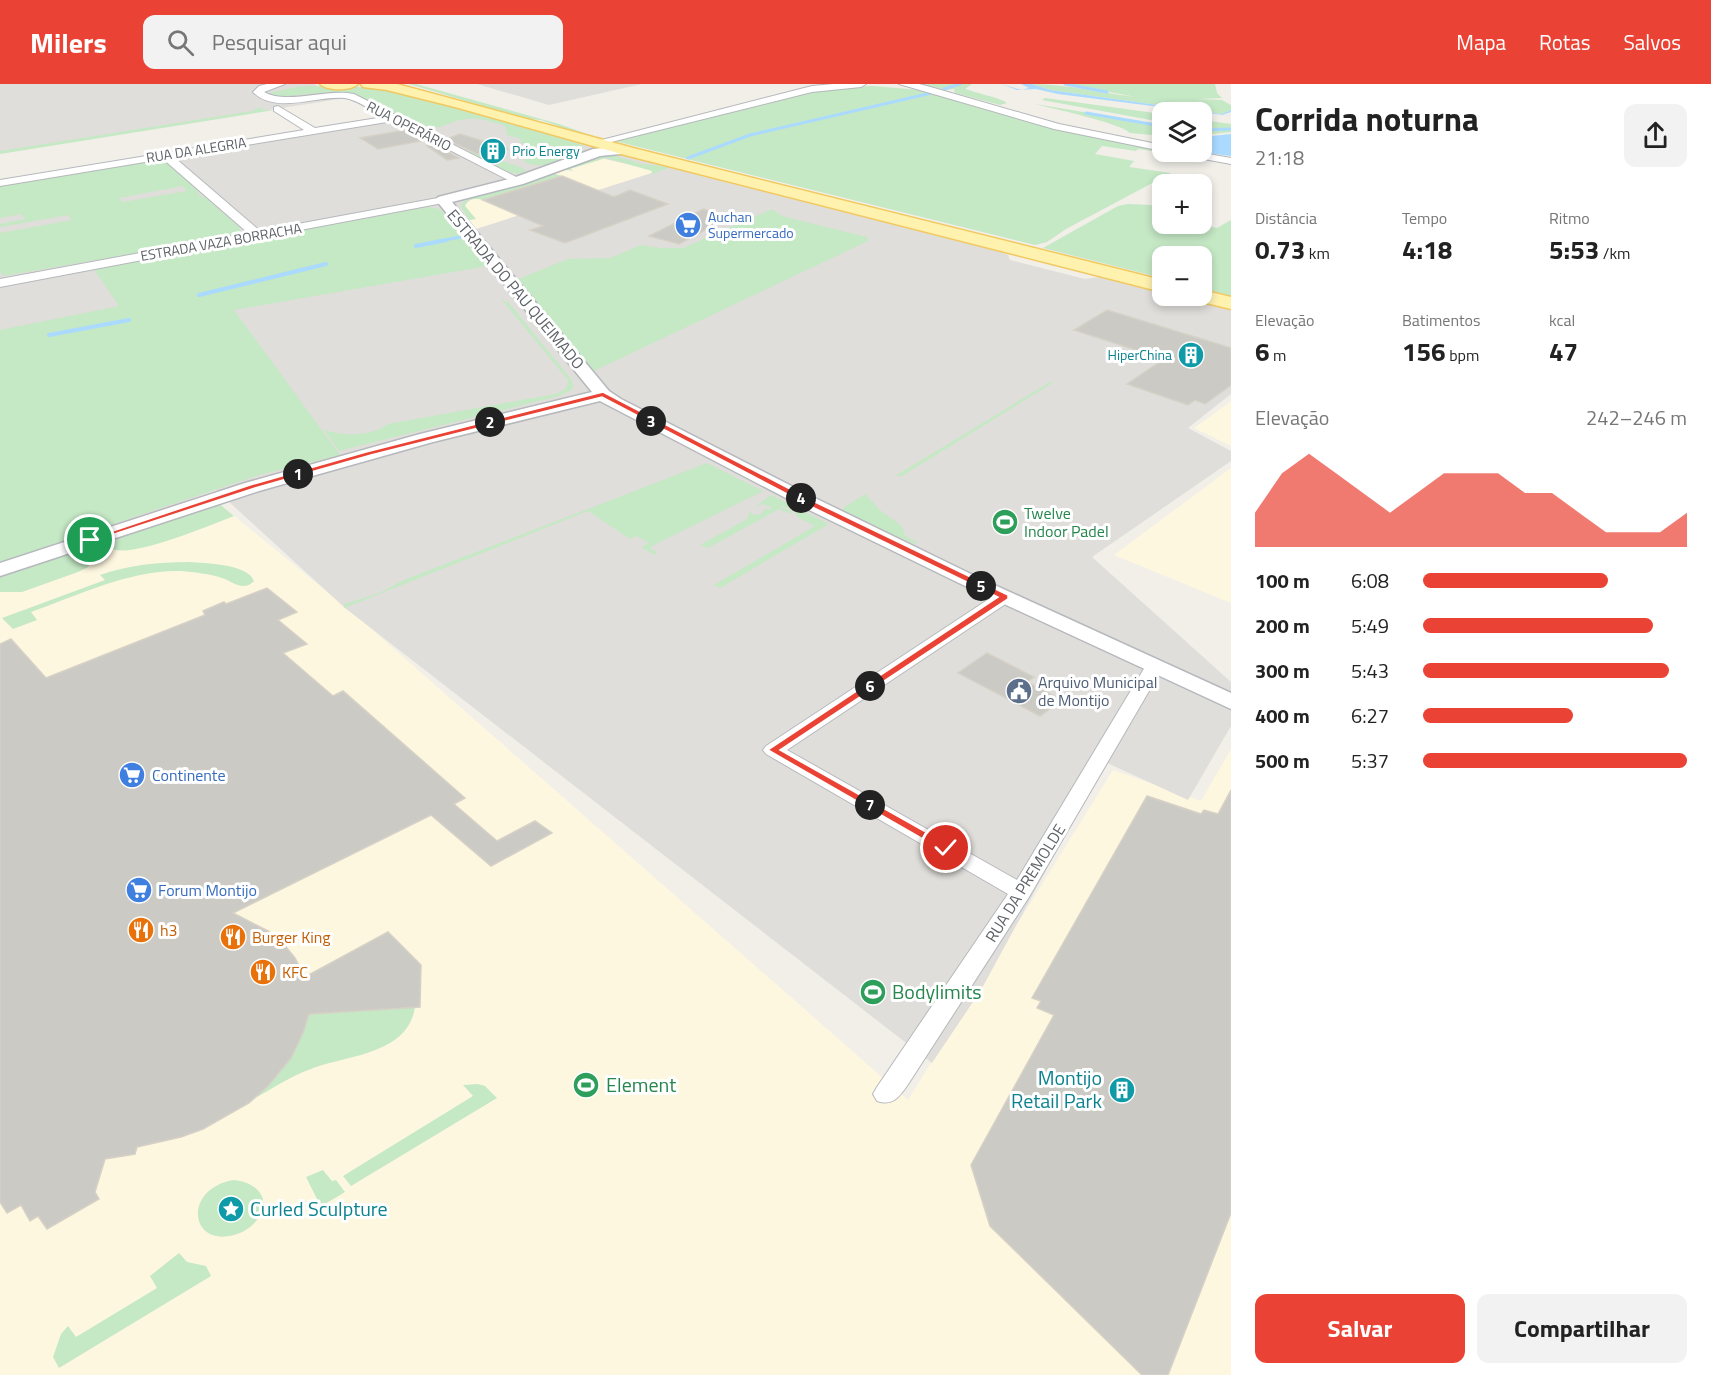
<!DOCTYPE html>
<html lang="pt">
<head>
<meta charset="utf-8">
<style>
	:root { --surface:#fff; --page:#f2f2f2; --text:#222; --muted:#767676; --accent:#ea4335 }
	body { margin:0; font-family:"Titillium Web",sans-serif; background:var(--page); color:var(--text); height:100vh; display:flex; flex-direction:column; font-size:22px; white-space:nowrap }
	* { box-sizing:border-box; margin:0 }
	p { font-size:20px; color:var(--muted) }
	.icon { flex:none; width:33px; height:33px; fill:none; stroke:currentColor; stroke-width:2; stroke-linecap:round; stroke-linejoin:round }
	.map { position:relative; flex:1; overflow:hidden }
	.drawer { display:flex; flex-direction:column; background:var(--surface); width:480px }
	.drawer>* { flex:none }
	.fabs { position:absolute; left:1152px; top:18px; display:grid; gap:12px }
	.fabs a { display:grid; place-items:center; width:60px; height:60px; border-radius:12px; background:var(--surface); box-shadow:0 3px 9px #0003; font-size:30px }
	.pin { position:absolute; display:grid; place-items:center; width:51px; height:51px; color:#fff; margin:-26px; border:3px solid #fff; border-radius:50%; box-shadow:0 2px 6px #0007 }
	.km { position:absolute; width:30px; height:30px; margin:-15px; border-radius:50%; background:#222; color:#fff; font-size:16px; line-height:30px; text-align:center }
	.round { display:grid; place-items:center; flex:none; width:63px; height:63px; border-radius:12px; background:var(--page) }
	.summary { display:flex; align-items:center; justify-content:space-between; height:102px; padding:0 24px }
	h1 { font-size:33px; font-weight:700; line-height:45px }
	.stats { display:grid; grid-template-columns:repeat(3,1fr); gap:9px; height:102px; padding:6px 24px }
	.stats div { display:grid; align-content:center }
	.stats b { font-size:26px; font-weight:700 }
	.stats small { font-size:16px; font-weight:400 }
	.stats p { font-size:16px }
	.chart { height:168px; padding:12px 24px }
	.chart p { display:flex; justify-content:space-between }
	.chart svg { width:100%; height:108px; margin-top:6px; fill:var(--accent); opacity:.7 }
	.primary-button { display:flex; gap:12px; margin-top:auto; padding:12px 24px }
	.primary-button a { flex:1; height:69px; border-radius:12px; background:var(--accent); color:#fff; font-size:24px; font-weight:700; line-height:69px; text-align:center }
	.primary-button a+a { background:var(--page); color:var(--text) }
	ul { padding:0 24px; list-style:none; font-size:20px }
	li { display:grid; grid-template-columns:96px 72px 1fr; align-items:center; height:45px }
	li i { height:15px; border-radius:8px; background:var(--accent) }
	header { display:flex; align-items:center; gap:36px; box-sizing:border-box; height:84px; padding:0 30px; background:var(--accent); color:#fff }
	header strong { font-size:28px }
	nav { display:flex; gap:33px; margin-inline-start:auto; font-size:21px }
	.search { width:420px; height:54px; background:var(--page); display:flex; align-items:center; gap:15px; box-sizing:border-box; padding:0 21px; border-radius:12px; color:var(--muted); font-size:22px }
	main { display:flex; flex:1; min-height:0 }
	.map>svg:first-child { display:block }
</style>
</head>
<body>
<header>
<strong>Milers</strong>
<div class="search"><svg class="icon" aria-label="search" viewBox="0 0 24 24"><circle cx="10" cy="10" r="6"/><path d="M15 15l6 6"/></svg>Pesquisar aqui</div>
<nav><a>Mapa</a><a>Rotas</a><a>Salvos</a></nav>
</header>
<main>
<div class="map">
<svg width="1231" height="1291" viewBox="0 0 1231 1291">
	<rect width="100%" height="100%" fill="#f1efe8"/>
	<!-- commercial -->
	<path fill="#fef7e0" d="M593 73H603L659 87 476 145 461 124 462 119 473 113 506 105Z
		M1231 317V362L1194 344 1226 321Z
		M1231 384V519L1114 471Z
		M217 418 352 528 908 1016 1113 686 1201 717 1231 665V1291H0V491Z"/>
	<!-- industrial -->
	<path fill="#e0deda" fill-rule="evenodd" d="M0 0H314L345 14 0 69Z
		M477 0H642L549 21Z
		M439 20 633 74 990 163 1008 171 1010 176 1085 195 1099 193 1119 196 1162 207V212H1180L1231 225V310L1188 344 1231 367V377L1092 473 1231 598V642L1188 716 1105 678 981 906 932 979 345 524 216 406 0 483V98L380 33 407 31ZM596 73 658 87 476 145 461 125V122L473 113 527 98Z"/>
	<!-- green -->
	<path fill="#c5e8c5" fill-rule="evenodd" d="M409 0H416L559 40 601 55 596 56 541 36 526 35Z
		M920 0H972L965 5C974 8 1003 15 1007 19L1000 21 955 9 954 5 946 6Z
		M1032 0C1067 0 1100 9 1136 13L1067 0H1215L1217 9 1222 14 1197 15 1222 16 1231 21V26L1222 30 1215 29 1050 6Z
		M302 2 375 3 470 27 568 55 583 62V66C569 75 540 87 525 78L524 71 529 69 528 62 521 60V55L507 51 505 42C492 38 480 34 466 35 449 37 442 46 426 43L431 46H426L379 25 354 9 330 8 280 13 269 12 268 9Z
		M873 2 932 7 1073 48 1193 73 1138 65 1136 67 1102 62 1095 70 1134 77 1129 83 1171 89 1066 145 1047 158 1035 161 615 57 813 7 836 3Z
		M1045 14 1162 30V38L1042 16Z
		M1035 20 1162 41V52L1130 49C1123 40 1051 24 1035 20Z
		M261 23 264 26H274L0 70V67L252 27Z
		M1202 36 1231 40V48L1202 51Z
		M471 67 523 84 526 88C511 95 485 76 469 68Z
		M608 70 643 80 672 83 651 90 652 87 606 74 570 85 574 87 562 85Z
		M162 75 199 108 198 111 205 113 240 144V148L229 153 4 192 0 188V149L72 136 68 131 0 143V140L25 135 21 130 0 134V99ZM183 102 187 107 123 118 119 114Z
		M552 89 562 92 483 116C477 114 468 114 465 122L476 135 469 136 461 124 462 119 473 113Z
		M1128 120 1151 121 1162 125V140H1200L1217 144 1231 136V212L1202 204V172H1162V194L1043 164 1118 122Z
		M427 123 440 125 488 182 234 226 340 371 259 391 0 478V246L119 222 93 184Z
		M772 125 782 132 867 153 868 157 594 287 516 196 568 175 610 174 641 161 660 164H683Z
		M501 215 509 219 571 295 573 301 572 306 559 312 339 367 324 346C344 352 370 353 388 340L555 310C563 307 568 305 568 296Z
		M1050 298H1054L902 392H895Z
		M707 379 763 407 652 462 650 465 658 468 654 471 641 463 649 459 637 452 630 455 588 427 344 524V520L379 509 404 496Z
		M865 410 881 427 902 442 905 452 917 458 915 460 843 429V424Z
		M771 411 829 440 720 504 714 501 815 442 797 433 795 427 782 422 781 423 791 427V430L779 425 708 464 700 461 747 435 750 427 752 430 760 431 765 425 770 426 771 423 762 420 755 423Z
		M217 418 234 432C212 440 126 478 109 463V459L113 452Z
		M74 467 90 469 93 475 88 483 78 488 22 508H0V490Z
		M189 478C205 479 248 480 254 497 251 500 248 502 243 502 236 502 229 496 222 494 210 490 194 488 181 487 129 486 79 511 31 528L37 536 13 545 2 534 105 496 100 491C129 481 158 478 189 478Z
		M415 923C408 971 346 971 311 985 291 992 272 1005 253 1015 282 990 299 964 308 927Z
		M478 1000 485 1002 497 1014 351 1102 343 1092 473 1012 463 1001Z
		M323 1086 332 1097 336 1096 345 1108 315 1126 318 1117 306 1093Z
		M234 1096C254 1098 272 1112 259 1133 254 1141 246 1147 237 1150 189 1166 182 1104 234 1096Z
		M179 1169 187 1178 206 1182 211 1192 59 1284 53 1273 61 1250 68 1242 76 1253 157 1204 150 1192Z"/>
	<!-- water -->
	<path fill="#aadaff" d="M1002 0 1021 6 1029 4 1021 0H1032L1050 6 1215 29 1222 30 1231 26V28L1222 31 1231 32 1058 10 1036 5 1017 6Z
		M1231 50V72L1199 68H1202V53Z"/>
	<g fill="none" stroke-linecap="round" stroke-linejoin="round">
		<!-- stream-far1 -->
		<path stroke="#aadaff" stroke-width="3" d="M1065 0 1107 8
			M944 5 960 0
			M1086 29 1162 42
			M1202 46 1231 45
			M688 74 750 51 936 8
			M439 157 461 153"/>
		<!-- stream -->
		<path stroke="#aadaff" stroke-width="4" d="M416 162 446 156
			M199 211 326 180
			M49 251 129 236"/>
	</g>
	<!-- building -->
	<path fill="#cccac5" stroke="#d6d1c6" stroke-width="1.5" d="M406 46 426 56 378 65 360 54Z
		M460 50 508 65 477 70 446 55Z
		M433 60 459 74 447 76 427 62Z
		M562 92 614 113 630 106 668 120 565 159 530 146 543 142 483 116Z
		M703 125 732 132 679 160 649 152Z
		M1107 226 1231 264V301L1205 320 1195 316 1188 321 1127 300 1164 275 1074 246Z
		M267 504 297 528 278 536 307 560 283 569 333 612 343 607 465 714 454 720 497 757 535 737 552 749 491 782 431 731 233 829 268 847 282 858 295 874 305 893 388 848 421 881 420 923 309 930 303 949 291 974 268 1002 249 1019 203 1045 181 1053 137 1063 135 1070 105 1075 95 1108 99 1115 47 1145 38 1132 30 1137 21 1121 7 1129 0 1118V560L11 555 46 594 205 531 203 527 224 518 226 520Z
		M987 569 1034 593 1027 598 1062 616 1040 632 958 589Z
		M1231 706V1129L1168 1291H1142L990 1142 971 1081 1054 931 1037 924 1041 917 1032 914 1147 712 1201 730 1204 726 1218 730Z"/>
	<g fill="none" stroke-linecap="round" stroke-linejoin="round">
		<defs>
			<path id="minor" d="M267 0H285L264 8C287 21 327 4 354 10L524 97 518 100 514 99 393 37 174 73 260 147 443 113 449 116 443 119 0 203V195L248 149 163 75 0 102V96L304 46 274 27V23L278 22 315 44 384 33C372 27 358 16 345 14 317 11 276 31 253 8L259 2Z
				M833 0H866L861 3 812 8 595 62 590 59 812 2Z
				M899 0H919L934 4 1059 40 1162 61V67L1054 45Z
				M1177 68H1197L1231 74V80L1182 71Z
				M1004 508 1010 509 1013 513 1010 517 787 666 1017 796 1145 583 1147 579H1161L1163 583 1029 813 907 1002C898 1014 893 1022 877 1017L873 1010 877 1003 1008 810 766 670 763 666 766 662 998 509Z"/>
			<path id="tertiary" d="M625 62 632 66 630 69 600 72 523 100 452 118 609 307 621 315 817 415 975 492 1231 609V625L961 500 803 423 600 317 433 358 259 407 0 492V479L245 399 420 350 592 308 436 116 438 113 513 94 593 65Z"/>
			<path id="primary" d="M320 0H358C351 7 327 7 320 0Z
				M361 0H397L637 65 1162 196V208L625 71 455 23 387 6 363 3Z
				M1202 206 1231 213V225L1194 216 1191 212H1202Z"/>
		</defs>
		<!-- minor casing -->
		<use href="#minor" stroke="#b5b8bc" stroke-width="2"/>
		<!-- tertiary casing -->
		<use href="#tertiary" stroke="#b5b8bc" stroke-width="3"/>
		<!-- primary casing -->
		<use href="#primary" stroke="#f2c960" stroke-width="3"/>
		<!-- minor -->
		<use href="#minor" fill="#fff" fill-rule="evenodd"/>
		<!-- tertiary -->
		<use href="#tertiary" fill="#fff" fill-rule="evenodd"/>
		<!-- primary -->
		<use href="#primary" fill="#fff2af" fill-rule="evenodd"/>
	</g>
	<!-- route -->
	<path fill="#ea4335" stroke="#fff" stroke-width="1.5" d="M603 308 813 417 1008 511V515L780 666 949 761V766H942L768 666 998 513 808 421 602 313 371 371 255 404 93 457 86 456 250 401 366 368Z"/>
	<!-- icons -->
	<defs>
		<symbol id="building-disc" viewBox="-11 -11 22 22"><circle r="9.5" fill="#0f9aa8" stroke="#fff"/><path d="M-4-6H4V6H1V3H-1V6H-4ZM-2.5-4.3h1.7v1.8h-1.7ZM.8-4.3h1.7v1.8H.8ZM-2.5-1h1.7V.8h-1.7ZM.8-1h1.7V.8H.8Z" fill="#fff"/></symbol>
		<symbol id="supermarket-disc" viewBox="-11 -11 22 22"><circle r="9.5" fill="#3f7fe0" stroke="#fff"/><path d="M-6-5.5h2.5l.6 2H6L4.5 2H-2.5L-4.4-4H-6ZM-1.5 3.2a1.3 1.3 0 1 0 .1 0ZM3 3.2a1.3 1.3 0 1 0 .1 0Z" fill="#fff"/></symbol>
		<symbol id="stadium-disc" viewBox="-11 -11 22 22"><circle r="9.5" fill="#2e9e5b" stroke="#fff"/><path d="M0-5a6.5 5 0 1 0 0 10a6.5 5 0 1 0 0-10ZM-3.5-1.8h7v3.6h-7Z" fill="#fff"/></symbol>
		<symbol id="civic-disc" viewBox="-11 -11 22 22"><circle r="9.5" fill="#5c6f8a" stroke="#fff"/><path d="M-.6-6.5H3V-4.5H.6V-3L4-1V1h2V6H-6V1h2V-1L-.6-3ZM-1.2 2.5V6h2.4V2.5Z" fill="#fff"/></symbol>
		<symbol id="restaurant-disc" viewBox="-11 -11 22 22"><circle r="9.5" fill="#e8710a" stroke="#fff"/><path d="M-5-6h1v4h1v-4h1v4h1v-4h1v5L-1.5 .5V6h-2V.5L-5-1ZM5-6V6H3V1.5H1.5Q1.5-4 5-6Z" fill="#fff"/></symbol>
		<symbol id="sight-disc" viewBox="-11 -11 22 22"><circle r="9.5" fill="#0f9aa8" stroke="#fff"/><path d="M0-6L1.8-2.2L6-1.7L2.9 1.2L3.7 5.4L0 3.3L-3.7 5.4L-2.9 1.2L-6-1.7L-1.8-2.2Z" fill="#fff"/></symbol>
	</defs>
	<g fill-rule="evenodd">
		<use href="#building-disc" x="478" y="52" width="30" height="30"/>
		<use href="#supermarket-disc" x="673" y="126" width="30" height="30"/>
		<use href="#building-disc" x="1176" y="256" width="30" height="30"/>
		<use href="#stadium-disc" x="990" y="423" width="30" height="30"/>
		<use href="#civic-disc" x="1004" y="592" width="30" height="30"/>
		<use href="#supermarket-disc" x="117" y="676" width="30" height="30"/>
		<use href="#supermarket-disc" x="124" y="791" width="30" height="30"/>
		<use href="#restaurant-disc" x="126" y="831" width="30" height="30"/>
		<use href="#restaurant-disc" x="218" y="838" width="30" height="30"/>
		<use href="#restaurant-disc" x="248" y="873" width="30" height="30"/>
		<use href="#stadium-disc" x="858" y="893" width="30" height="30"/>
		<use href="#stadium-disc" x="571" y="986" width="30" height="30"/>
		<use href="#building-disc" x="1107" y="991" width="30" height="30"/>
		<use href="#sight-disc" x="216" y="1110" width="30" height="30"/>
	</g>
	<g text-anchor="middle" stroke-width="6" stroke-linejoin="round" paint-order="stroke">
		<!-- far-street labels -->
		<g font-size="14" fill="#5f6368" stroke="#fff">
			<text transform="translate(409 42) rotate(27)" y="5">RUA OPERÁRIO</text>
			<text transform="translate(196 66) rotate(-9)" y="5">RUA DA ALEGRIA</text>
			<text transform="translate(221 158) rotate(-10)" y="5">ESTRADA VAZA BORRACHA</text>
		</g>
		<!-- far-culture labels -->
		<g font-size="14" fill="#0d838f" stroke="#fff" text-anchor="start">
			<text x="512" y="72">Prio Energy</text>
			<text x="1172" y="276" text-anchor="end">HiperChina</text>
		</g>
		<!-- far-shop labels -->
		<g font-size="14" fill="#366cbe" stroke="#fff" text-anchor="start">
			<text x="708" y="138">Auchan<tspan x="708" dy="16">Supermercado</tspan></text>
		</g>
		<!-- street labels -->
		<g font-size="16" fill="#5f6368" stroke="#fff">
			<text transform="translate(516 205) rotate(50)" y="6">ESTRADA DO PAU QUEIMADO</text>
			<text transform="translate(1025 799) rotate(-58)" y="6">RUA DA PREMOLDE</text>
		</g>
		<!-- leisure labels -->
		<g font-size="16" fill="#27864d" stroke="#fff" text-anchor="start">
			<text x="1024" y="435">Twelve<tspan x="1024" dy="18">Indoor Padel</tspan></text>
		</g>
		<!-- service labels -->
		<g font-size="16" fill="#4e5e75" stroke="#fff" text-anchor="start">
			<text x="1038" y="604">Arquivo Municipal<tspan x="1038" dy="18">de Montijo</tspan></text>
		</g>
		<!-- shop labels -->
		<g font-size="16" fill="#366cbe" stroke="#fff" text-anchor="start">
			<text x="152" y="697">Continente</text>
			<text x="158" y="812">Forum Montijo</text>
		</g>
		<!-- food labels -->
		<g font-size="16" fill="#c56008" stroke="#fff" text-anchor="start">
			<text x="160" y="852">h3</text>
			<text x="252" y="859">Burger King</text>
			<text x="282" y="894">KFC</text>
		</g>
		<!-- near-leisure labels -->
		<g font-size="20" fill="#27864d" stroke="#fff" text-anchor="start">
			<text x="892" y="915">Bodylimits</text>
			<text x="606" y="1008">Element</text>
		</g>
		<!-- near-culture labels -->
		<g font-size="20" fill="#0d838f" stroke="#fff" text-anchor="end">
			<text x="1102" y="1001">Montijo<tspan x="1102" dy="23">Retail Park</tspan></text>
			<text x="250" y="1132" text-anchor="start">Curled Sculpture</text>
		</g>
	</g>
</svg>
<div class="fabs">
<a><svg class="icon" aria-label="layers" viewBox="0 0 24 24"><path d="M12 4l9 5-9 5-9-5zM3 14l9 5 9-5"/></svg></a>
<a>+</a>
<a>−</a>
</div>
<div class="pin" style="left:90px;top:456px;background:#1e9e55"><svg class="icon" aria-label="arrive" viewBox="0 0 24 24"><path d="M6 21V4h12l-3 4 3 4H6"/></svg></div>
<div class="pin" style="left:946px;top:764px;background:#d93025"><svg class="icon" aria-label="check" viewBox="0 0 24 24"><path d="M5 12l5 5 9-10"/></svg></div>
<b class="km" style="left:298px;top:390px">1</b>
<b class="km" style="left:490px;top:338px">2</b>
<b class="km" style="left:651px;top:337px">3</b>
<b class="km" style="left:801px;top:414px">4</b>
<b class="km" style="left:981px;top:502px">5</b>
<b class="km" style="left:870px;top:602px">6</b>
<b class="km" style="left:870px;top:721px">7</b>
</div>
<section class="drawer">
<div class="summary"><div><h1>Corrida noturna</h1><p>21:18</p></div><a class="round"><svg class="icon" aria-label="share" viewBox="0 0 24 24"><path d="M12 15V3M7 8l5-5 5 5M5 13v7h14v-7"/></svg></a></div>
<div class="stats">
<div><p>Distância</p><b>0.73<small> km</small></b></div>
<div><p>Tempo</p><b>4:18</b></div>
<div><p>Ritmo</p><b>5:53<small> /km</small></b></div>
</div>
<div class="stats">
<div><p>Elevação</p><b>6<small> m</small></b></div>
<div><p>Batimentos</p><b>156<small> bpm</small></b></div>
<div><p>kcal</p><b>47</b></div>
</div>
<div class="chart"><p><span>Elevação</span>242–246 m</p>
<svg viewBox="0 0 160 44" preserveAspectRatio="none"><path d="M0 44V30L10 14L20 6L30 14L40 22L50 30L60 22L70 14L80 14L90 14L100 22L110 22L120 30L130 38L140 38L150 38L160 30V44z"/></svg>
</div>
<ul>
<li><b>100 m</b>6:08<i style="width:70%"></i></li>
<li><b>200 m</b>5:49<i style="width:87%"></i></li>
<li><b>300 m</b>5:43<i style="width:93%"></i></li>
<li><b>400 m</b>6:27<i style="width:57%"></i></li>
<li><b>500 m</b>5:37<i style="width:100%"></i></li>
</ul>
<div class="primary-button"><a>Salvar</a><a>Compartilhar</a></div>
</section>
</main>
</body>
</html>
